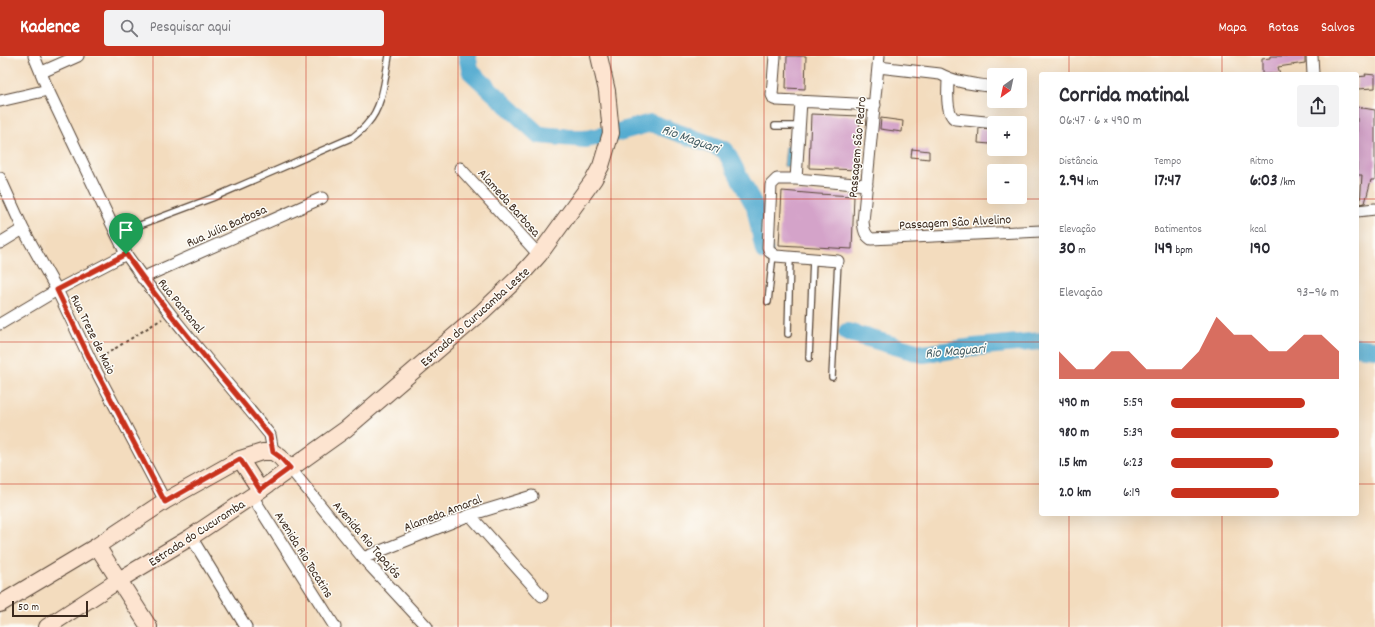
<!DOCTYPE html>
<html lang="pt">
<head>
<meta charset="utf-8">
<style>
	:root { --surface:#fff; --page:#f2f2f3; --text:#2b2b33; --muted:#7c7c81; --accent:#c8321e }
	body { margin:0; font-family:Dekko,sans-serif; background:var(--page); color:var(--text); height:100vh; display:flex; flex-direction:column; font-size:15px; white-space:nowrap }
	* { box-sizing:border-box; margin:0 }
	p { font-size:13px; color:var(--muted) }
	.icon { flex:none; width:22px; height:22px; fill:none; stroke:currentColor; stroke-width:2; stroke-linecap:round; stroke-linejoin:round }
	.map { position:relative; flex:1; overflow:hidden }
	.drawer { position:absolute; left:1039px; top:16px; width:320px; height:444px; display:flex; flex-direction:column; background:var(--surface); border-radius:4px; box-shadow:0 4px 16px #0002 }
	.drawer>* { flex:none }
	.needle { width:26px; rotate:213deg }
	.fabs { position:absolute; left:987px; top:12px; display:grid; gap:8px }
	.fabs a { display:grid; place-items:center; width:40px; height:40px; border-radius:4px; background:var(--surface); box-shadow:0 4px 16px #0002; font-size:20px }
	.scale { position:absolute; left:12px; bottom:10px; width:76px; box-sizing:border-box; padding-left:4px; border:2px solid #3b2a1e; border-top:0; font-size:11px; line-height:14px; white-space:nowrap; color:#3b2a1e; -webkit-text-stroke:3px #fdfcf7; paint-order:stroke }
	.pin { position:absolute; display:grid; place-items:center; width:34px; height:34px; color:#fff; margin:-41px -17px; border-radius:50% 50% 50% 0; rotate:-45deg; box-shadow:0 0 4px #0007 }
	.pin .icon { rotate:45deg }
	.round { display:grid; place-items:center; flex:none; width:42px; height:42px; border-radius:4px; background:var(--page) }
	.headline { display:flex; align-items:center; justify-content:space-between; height:68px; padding:0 20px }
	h1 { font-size:22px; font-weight:800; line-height:30px }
	.stats { display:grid; grid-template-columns:repeat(3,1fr); gap:6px; height:68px; padding:4px 20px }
	.stats div { display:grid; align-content:center }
	.stats b { font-size:17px; font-weight:800 }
	.stats small { font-size:11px; font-weight:400 }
	.stats p { font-size:11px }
	.chart { height:112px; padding:8px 20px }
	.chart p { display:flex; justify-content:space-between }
	.chart svg { width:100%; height:72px; margin-top:4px; fill:var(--accent); opacity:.7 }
	ul { padding:0 20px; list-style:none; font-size:13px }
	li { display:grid; grid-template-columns:64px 48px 1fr; align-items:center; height:30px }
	li i { height:10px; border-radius:5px; background:var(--accent) }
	header { display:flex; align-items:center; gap:24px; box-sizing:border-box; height:56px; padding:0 20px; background:var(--accent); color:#fff }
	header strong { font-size:19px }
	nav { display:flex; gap:22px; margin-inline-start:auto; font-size:14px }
	.search { width:280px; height:36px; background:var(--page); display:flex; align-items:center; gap:10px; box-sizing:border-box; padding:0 14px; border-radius:4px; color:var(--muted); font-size:15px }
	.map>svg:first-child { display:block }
</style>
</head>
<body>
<header>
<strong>Kadence</strong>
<div class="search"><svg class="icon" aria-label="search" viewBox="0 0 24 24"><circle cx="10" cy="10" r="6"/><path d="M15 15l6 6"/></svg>Pesquisar aqui</div>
<nav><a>Mapa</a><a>Rotas</a><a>Salvos</a></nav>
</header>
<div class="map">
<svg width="1375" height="571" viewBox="0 0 1375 571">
	<rect width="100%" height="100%" fill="#fdfcf7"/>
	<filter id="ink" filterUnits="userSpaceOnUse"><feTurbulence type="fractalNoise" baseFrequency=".025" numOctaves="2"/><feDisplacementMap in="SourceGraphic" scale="8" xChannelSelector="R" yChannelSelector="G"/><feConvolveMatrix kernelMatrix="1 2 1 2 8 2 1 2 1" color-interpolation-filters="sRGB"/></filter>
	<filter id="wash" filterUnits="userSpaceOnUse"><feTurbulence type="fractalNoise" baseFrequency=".012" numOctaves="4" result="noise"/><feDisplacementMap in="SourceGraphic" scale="16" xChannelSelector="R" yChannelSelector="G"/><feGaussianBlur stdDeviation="0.9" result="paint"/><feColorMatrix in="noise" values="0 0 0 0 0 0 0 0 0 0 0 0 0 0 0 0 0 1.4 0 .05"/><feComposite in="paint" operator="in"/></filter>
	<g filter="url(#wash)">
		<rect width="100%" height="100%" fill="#f3dcbe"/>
		<!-- water -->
		<path fill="#53abd0" stroke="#476a77" d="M786 90 794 91 791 111 784 110Z"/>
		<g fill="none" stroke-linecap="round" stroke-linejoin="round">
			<!-- river -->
			<path stroke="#53abd0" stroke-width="18" d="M467 0 471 16 539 79 586 83 611 78 651 67 725 94 755 151 764 195
				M847 276 923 298 974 291 1041 285
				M1357 291 1375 293"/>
		</g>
		<g id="blocks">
			<!-- building -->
			<path fill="#d4a3c9" d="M787 0H806L805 33 786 32Z
				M1270 0H1305V7L1278 11 1280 18H1262V3L1270 2Z
				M1365 18 1375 19V32L1357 33V21L1366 20Z
				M1357 51 1375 54V124H1371L1365 147 1360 148 1362 119H1357Z
				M811 58 860 60 858 114 809 112Z
				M881 62 903 65 902 76 880 73Z
				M979 72 990 73V88L978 87Z
				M912 93 929 95V103L911 101Z
				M782 135 818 138 854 140 852 193 779 189Z"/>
		</g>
	</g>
	<g filter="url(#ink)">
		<use href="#blocks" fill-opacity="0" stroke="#574536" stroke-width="1"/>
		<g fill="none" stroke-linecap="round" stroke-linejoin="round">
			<defs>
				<path id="lane" d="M775 70H799
					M116 178 212 142 353 81C358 77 363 73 367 68 383 51 385 22 389 0
					M768 246 773 198
					M788 278 790 201
					M809 302 813 203
					M832 321 838 205"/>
				<path id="street" d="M34 0 48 34 126 198C170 262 222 320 270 379L273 396
					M775 0 772 39 774 43 777 44 875 49
					M879 0 863 166C864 173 864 178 871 183L1041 175
					M1312 0 1313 18
					M878 11 940 18C957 27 976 28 994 31
					M42 16 78 0
					M948 23C948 33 945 57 955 63L996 67
					M0 45 48 34
					M460 112 539 199
					M0 122 23 173 57 234 92 307 165 445
					M796 123 801 45
					M1357 155 1375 153
					M0 187 23 173
					M838 205 776 200 770 196 768 191 771 129 777 123H796L867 129
					M142 222 322 142
					M0 268 57 234 126 198
					M290 412 363 502 427 571
					M252 440 335 571
					M470 459 542 540
					M191 481 246 571
					M363 502 470 459 532 440"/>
				<path id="secondary" d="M240 403 260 434
					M97 490 149 571
					M0 548 97 490 165 445 240 403 262 396H273L280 401 290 412
					M47 571 119 524 191 481 252 440 346 373 482 256 522 218 539 199 594 123 601 110 611 77 607 35 599 0"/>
			</defs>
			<!-- lane casing -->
			<use href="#lane" stroke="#574536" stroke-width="8"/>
			<!-- street casing -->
			<use href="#street" stroke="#574536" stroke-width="13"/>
			<!-- secondary casing -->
			<use href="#secondary" stroke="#574536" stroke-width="18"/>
			<!-- path -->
			<path stroke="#574536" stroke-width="2" stroke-dasharray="3 3" stroke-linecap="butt" d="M100 302 162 263"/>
			<!-- lane -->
			<use href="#lane" stroke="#fff" stroke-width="5.5"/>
			<!-- street -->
			<use href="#street" stroke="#fff" stroke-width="11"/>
			<!-- secondary -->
			<use href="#secondary" stroke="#fde4d0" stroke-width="16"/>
		</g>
	</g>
	<g fill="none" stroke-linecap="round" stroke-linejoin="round" filter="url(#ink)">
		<defs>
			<path id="route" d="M126 198C170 262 222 320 270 380L273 396 280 401 290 412 260 434 240 403 165 446 92 307 57 234Z"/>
		</defs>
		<!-- route casing -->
		<use href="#route" stroke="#fff" stroke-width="8"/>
		<!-- route -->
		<use href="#route" stroke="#c8321e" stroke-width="5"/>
	</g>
	<!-- grid -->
	<path fill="none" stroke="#c8321e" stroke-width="1" stroke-opacity="0.55" d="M153 0V571M306 0V571M458 0V571M611 0V571M764 0V571M917 0V571M1069 0V18M1222 0V18M0 143H1041M1357 143H1375M0 286H1041M1357 286H1375M0 428H1041M1357 428H1375M1069 458V571M1222 458V571"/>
	<g text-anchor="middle" stroke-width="3" stroke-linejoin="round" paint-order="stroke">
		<!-- street labels -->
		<g font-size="13" fill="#3b2a1e" stroke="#fdfcf7">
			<text transform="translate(856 91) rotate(-85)" y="5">Passagem São Pedro</text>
			<text transform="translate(510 146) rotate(48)" y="5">Alameda Barbosa</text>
			<text transform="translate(955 165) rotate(-3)" y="5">Passagem São Alvelino</text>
			<text transform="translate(226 169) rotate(-24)" y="5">Rua Julia Barbosa</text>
			<text transform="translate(182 249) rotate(51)" y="5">Rua Pantanal</text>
			<text transform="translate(474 260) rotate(-42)" y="5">Estrada do Curucamba Leste</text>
			<text transform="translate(94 278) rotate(64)" y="5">Rua Treze de Maio</text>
			<text transform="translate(442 456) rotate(-21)" y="5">Alameda Amaral</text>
			<text transform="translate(196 476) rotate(-33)" y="5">Estrada do Cucuramba</text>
			<text transform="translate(368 483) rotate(49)" y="5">Avenida Rio Tapajós</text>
			<text transform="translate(305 498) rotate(58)" y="5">Avenida Rio Tocatins</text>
		</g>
		<!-- water labels -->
		<g font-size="14" font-style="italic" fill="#455e65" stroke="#fdfcf7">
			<text transform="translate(691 82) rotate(20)" y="5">Rio Maguari</text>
			<text transform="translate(955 294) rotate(-5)" y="5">Rio Maguari</text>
		</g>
	</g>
</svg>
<div class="fabs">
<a><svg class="needle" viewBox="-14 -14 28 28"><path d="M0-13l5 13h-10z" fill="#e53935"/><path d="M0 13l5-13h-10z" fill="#7c7c81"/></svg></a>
<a>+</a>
<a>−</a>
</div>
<div class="scale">50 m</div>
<div class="pin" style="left:126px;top:198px;background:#1e9e55"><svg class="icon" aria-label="arrive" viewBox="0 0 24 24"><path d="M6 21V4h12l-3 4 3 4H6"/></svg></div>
<section class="drawer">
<div class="headline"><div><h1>Corrida matinal</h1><p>06:47 · 6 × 490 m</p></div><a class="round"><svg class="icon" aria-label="share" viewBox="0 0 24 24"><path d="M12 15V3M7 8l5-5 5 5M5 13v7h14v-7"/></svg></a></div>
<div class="stats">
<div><p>Distância</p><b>2.94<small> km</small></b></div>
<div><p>Tempo</p><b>17:47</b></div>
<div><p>Ritmo</p><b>6:03<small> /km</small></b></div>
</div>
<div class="stats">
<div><p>Elevação</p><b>30<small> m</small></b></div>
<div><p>Batimentos</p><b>149<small> bpm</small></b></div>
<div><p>kcal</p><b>190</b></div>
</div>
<div class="chart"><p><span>Elevação</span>93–96 m</p>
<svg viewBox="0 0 160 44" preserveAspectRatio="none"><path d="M0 44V27L10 38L20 38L30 27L40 27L50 38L60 38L70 38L80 27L90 6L100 17L110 17L120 27L130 27L140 17L150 17L160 27V44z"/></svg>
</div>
<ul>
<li><b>490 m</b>5:59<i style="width:80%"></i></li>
<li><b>980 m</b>5:39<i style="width:100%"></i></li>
<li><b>1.5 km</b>6:23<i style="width:61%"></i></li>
<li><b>2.0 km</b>6:19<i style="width:64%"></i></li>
</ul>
</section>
</div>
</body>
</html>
